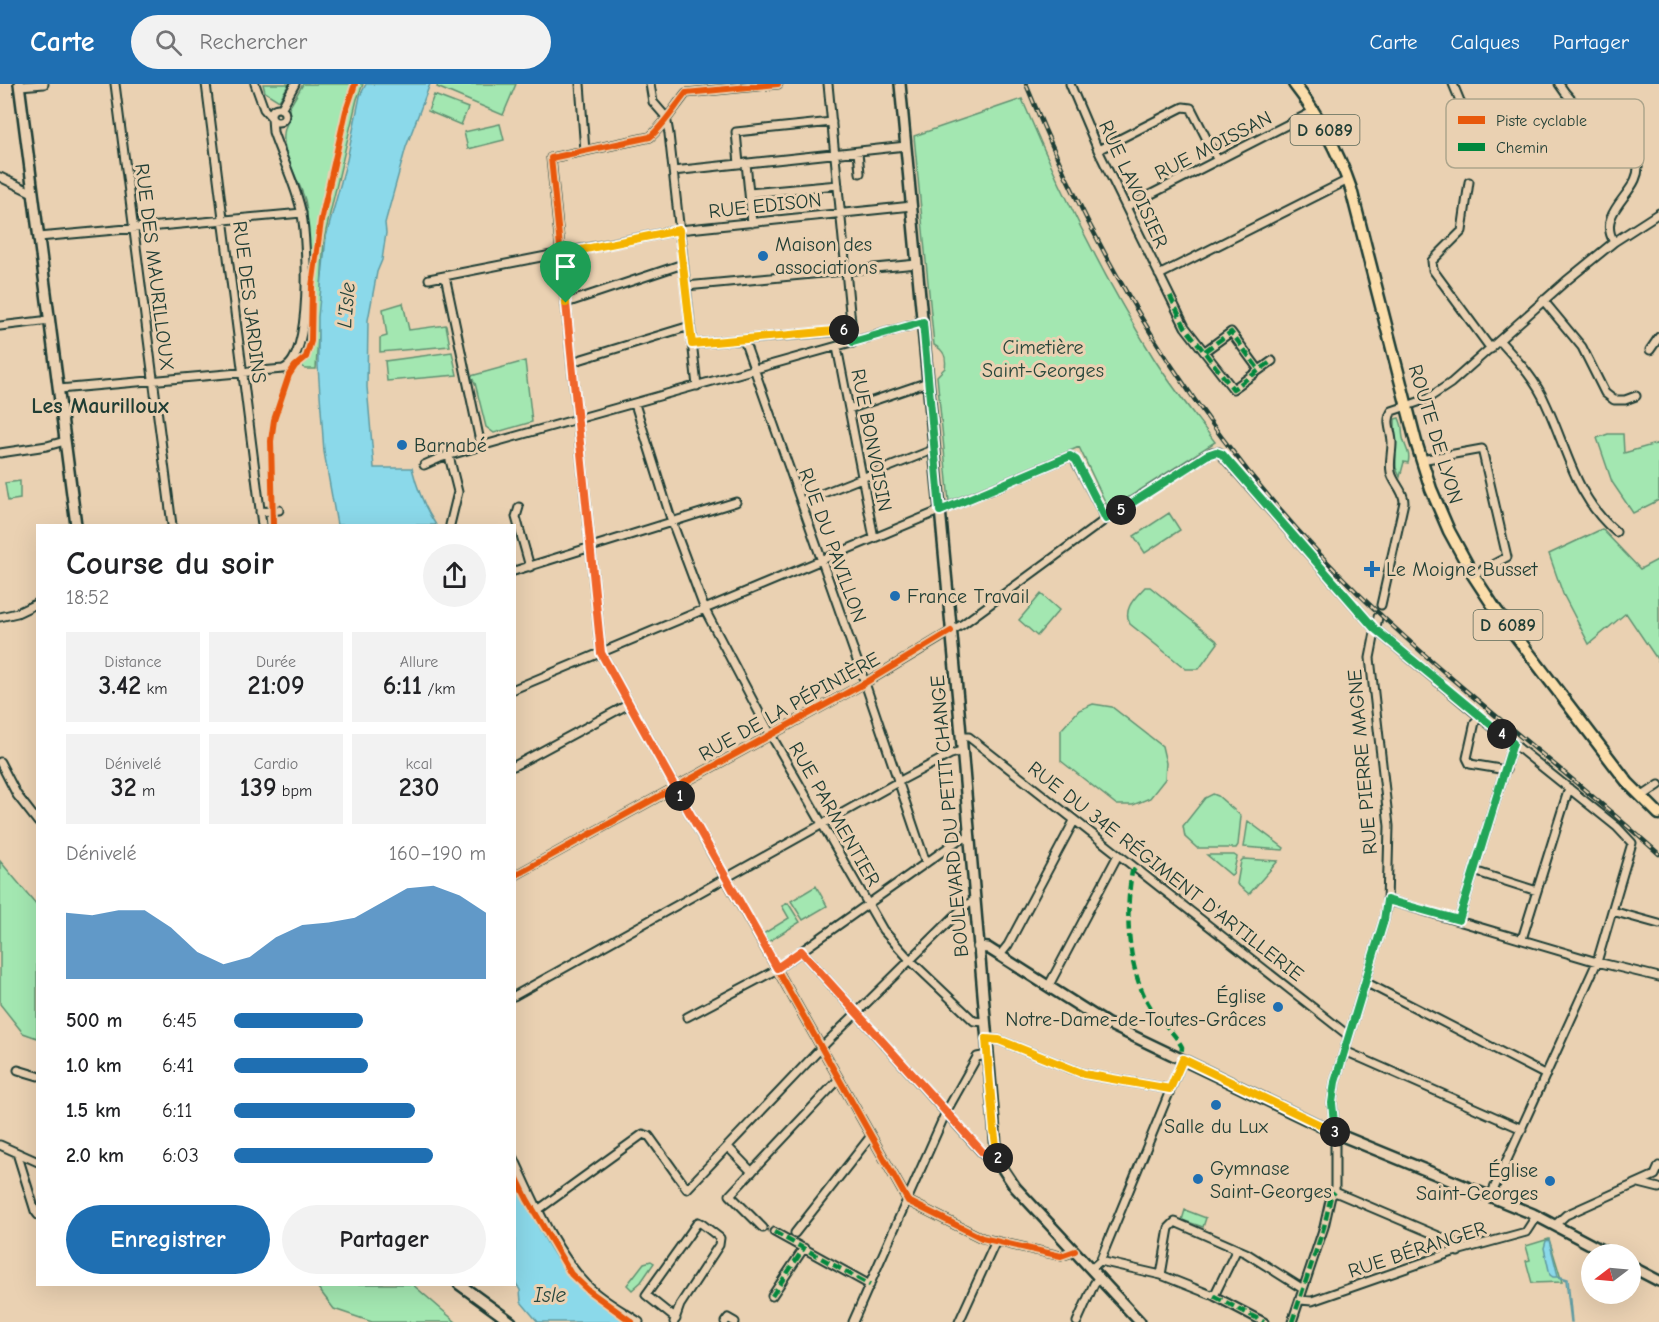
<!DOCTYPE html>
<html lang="fr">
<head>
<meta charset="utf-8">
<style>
	:root { --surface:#fff; --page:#f2f2f2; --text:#202124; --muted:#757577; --accent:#1f6fb2 }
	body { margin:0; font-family:"Comic Neue",sans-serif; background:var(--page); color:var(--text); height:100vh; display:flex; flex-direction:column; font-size:22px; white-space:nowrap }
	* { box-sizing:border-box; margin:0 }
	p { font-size:20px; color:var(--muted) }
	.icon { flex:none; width:33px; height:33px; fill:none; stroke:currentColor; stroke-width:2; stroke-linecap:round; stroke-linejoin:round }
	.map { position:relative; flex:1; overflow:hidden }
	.sheet { position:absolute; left:36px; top:440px; width:480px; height:762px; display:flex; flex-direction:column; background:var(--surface); border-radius:0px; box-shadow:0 6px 24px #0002 }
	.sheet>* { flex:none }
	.needle { width:39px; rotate:254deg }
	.fabs { position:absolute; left:1581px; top:1160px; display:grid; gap:12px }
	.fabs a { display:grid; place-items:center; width:60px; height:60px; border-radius:50%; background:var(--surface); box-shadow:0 6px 24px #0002; font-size:30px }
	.pin { position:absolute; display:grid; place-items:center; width:51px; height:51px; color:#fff; margin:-62px -26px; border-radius:50% 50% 50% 0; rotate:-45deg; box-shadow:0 0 6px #0007 }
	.pin .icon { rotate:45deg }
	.km { position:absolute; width:30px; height:30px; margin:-15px; border-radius:50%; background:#222; color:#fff; font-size:16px; line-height:30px; text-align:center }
	.round { display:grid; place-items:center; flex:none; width:63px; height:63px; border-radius:32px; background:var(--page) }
	.summary { display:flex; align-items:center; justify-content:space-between; height:102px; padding:0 30px }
	h1 { font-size:33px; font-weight:800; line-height:45px }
	.metrics { display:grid; grid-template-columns:repeat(3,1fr); gap:9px; height:102px; padding:6px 30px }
	.metrics div { display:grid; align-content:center; border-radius:0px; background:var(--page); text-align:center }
	.metrics b { font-size:26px; font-weight:800 }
	.metrics small { font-size:16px; font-weight:400 }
	.metrics p { font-size:16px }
	.chart { height:168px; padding:12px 30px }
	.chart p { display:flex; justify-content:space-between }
	.chart svg { width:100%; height:108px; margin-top:6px; fill:var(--accent); opacity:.7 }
	.button { display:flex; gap:12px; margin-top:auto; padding:12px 30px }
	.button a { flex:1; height:69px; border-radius:36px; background:var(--accent); color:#fff; font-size:24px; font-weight:800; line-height:69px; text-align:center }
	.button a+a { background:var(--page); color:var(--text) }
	ul { padding:0 30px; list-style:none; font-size:20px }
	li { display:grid; grid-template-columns:96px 72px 1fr; align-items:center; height:45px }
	li i { height:15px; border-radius:8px; background:var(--accent) }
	header { display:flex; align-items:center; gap:36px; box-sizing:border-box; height:84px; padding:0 30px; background:var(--accent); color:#fff }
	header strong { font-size:28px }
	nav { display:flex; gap:33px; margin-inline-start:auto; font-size:21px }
	.search { width:420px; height:54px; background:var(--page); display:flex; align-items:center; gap:15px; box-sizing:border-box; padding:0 21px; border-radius:33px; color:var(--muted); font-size:22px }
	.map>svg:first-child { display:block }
</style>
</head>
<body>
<header>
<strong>Carte</strong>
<div class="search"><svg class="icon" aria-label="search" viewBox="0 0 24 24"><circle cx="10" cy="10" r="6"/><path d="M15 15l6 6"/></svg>Rechercher</div>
<nav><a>Carte</a><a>Calques</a><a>Partager</a></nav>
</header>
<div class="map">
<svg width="1659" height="1238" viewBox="0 0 1659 1238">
	<rect width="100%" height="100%" fill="#ead1b2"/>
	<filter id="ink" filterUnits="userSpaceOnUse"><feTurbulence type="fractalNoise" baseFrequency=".0167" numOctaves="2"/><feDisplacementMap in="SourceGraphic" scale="12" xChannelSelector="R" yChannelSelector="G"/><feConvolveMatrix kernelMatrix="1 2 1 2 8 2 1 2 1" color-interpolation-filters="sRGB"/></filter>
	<g filter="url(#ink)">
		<!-- green -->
		<path fill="#a3e7b1" stroke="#619272" stroke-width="1.5" d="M263 0H289L279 17 265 8Z
			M303 0H363L357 15 324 155 316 285H305L298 277C300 270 304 262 305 255 312 222 310 187 308 153 307 142 308 128 305 116 298 91 272 59 290 34L289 24Z
			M438 0H516L503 31 437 3Z
			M434 11 468 24 461 41 428 27Z
			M1022 15C1059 103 1102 191 1153 273 1171 302 1194 330 1215 358L1109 426 1079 363 949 418 937 292 945 284C947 273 944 266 934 261L914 52Z
			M500 40 504 56 468 65 464 48Z
			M403 219 409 246 446 241 450 262 380 268V254L387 252 383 225Z
			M452 268 457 291 387 297 385 277Z
			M525 277 532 338 494 349 486 343 475 299 471 292Z
			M1399 334C1404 346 1401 343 1403 354 1405 364 1411 369 1408 379L1404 378 1400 393 1396 384 1395 335Z
			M1608 350H1623L1624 369 1659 359V416L1633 429 1612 398 1597 354Z
			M20 397V415L8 417 5 399Z
			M1169 429 1180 446 1145 469 1134 452Z
			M1602 445 1640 485 1659 475V578L1626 529 1589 560 1563 510 1549 470Z
			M1145 503H1150L1216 556 1218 559 1199 585H1186L1130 540C1122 525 1135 514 1145 503Z
			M1041 510 1059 526 1037 552 1019 536Z
			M1093 620 1112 623 1162 662 1166 679 1165 695 1150 714 1133 721H1117L1061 677V646L1079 626Z
			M1213 710 1218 712 1241 732 1238 761 1236 764H1197L1185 753 1183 742 1205 714Z
			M1248 737 1284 764 1283 766 1244 763Z
			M1207 771H1234L1237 773 1233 790 1231 791Z
			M1243 775 1278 777 1249 810 1237 800 1241 777Z
			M0 777 37 821V954L23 949 0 920Z
			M816 802 827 822 803 836 791 817Z
			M788 819 800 838 768 858 763 850 789 834 782 822Z
			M1185 1126 1206 1134 1203 1143 1182 1136Z
			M1549 1155 1562 1198 1532 1199 1526 1177 1530 1176 1526 1162Z
			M651 1177 654 1179 641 1198 632 1206 627 1201 644 1179Z
			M315 1200H412L456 1238H372L334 1225Z"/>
		<!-- water -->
		<path fill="#8bd9ea" stroke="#609ba1" stroke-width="1.5" d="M366 0H430L406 63 385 139 386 149 382 176 377 188 368 236 367 303 374 384H412C417 404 424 423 436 441H337L324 368 318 282V233L326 153 347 76 360 12Z
			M514 1094C532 1130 552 1177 581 1204 595 1217 611 1227 626 1238H538L521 1218 520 1206 515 1198Z
			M1549 1156 1558 1192 1568 1195 1572 1238H1571L1566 1196 1558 1193H1553L1550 1191 1544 1164 1546 1157Z"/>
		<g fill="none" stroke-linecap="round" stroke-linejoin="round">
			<defs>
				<path id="street" d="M115 0 172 441
					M206 0 262 441
					M255 0 264 25 271 33
					M580 0 585 67
					M650 0 653 18 666 33 669 50 697 302
					M778 0 686 9C674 24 664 41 650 53L551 74 601 569 726 795 908 1117 982 1154 1061 1172 1075 1167
					M828 0 853 259
					M1070 0 1098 66 1185 243 1233 305 1272 277
					M1453 0 1465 29
					M1559 0C1567 13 1579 24 1591 33 1608 44 1631 54 1637 76 1646 107 1594 125 1614 158
					M20 2 44 0
					M271 31a7 7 0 1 1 14 0a7 7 0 1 1-14 0Z
					M281 25 295 0
					M1098 66 1183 23 1191 24 1218 77
					M858 68 860 89
					M746 79 752 139
					M739 80 736 48 832 38
					M673 87 906 62
					M0 93 33 109
					M1469 98 1462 147 1432 177 1433 186 1491 265
					M749 109 838 101
					M1126 123 1314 27
					M39 153 302 129
					M1159 191 1348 96
					M445 192 481 362
					M429 195 679 146 912 122
					M686 202 917 180
					M1543 216 1582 263 1605 309 1614 316H1625L1636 312
					M566 219 683 180
					M0 242 50 236
					M744 256 865 599 926 779
					M1500 257C1517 276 1536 296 1546 320 1568 367 1575 413 1616 448
					M692 260 852 246
					M837 263 874 454
					M1650 266 1659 253
					M1205 267 1231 248 1259 286
					M572 278 690 242
					M59 305 283 285C313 274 307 158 302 131 297 103 282 75 273 48L272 34
					M635 320 672 438 705 526 771 651 883 846 911 877 974 937 984 938
					M849 325 928 298
					M0 369 47 362 65 357
					M449 372 458 408 450 441
					M1421 376 1482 365 1507 473 1473 491
					M424 381 440 374 481 362 923 238
					M801 418 935 365
					M519 423 516 433 530 483
					M260 428 279 426
					M514 487 736 418
					M1381 521 1404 418C1404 406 1393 399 1391 388 1389 378 1392 369 1392 359 1392 347 1385 338 1392 327L1427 315 1451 299 1566 197 1614 158 1659 129
					M0 533 17 529 38 519
					M514 605 1070 372 1075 376 1106 435
					M1480 633 1475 638 1467 674 1470 680 1506 686
					M961 653H969L1349 952
					M0 678 17 711 38 738
					M514 682 629 620
					M1641 713 1659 701
					M1474 787 1537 807
					M514 792 865 599 963 540 1106 435 1193 379 1212 368H1219L1375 545 1480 633 1617 743 1632 759 1597 878 1491 1111
					M1387 816 1597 878 1659 893
					M1612 827 1659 840
					M1459 836 1513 659
					M1522 855 1569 704
					M801 867 985 1072 995 1075 999 1074
					M1000 871 1008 861 1074 737
					M1365 898 1546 991
					M1048 903 1118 771
					M514 912 898 698 951 670 962 667
					M687 933 772 888 957 757 969 753
					M986 955 999 956 1084 990 1170 1005
					M1345 967 1522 1045
					M18 986 38 992
					M0 1061 38 1078
					M728 1063 752 1088
					M17 1069 35 1127 38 1131
					M514 1074C535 1119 554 1167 589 1203 603 1217 623 1227 639 1238
					M1639 1099 1659 1104
					M1335 1108 1455 1159 1458 1168
					M538 1126 643 1050 649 1052 687 1105 822 963 966 821 974 817
					M1555 1141 1566 1131 1655 1091 1659 1082
					M763 1144 730 1111 839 995
					M774 1148 870 1201
					M795 1149 871 1052
					M1100 1177 1183 975
					M1091 1185 1100 1177 1161 1191 1214 1212 1264 1238
					M1161 1191 1169 1144 1175 1138 1246 1169 1303 1205
					M772 1212 804 1164
					M1214 1212 1237 1165
					M1300 1216 1312 1217 1453 1168 1526 1148 1537 1131
					M674 1238 680 1221 719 1161 720 1154 702 1140 698 1138 646 1211 676 1235
					M725 1238 728 1234 735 1238
					M853 1238 946 1028 977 973 987 971
					M959 1238 996 1157
					M1077 1238 1094 1200 1099 1193
					M1292 1238 1324 1143 1331 1112 1335 1108V1044L1332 1019 1335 998 1384 836 1387 819 1389 742 1370 574 1378 533"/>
				<path id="secondary" d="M19 0 76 441
					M900 0 959 627 996 1063 1003 1085 1015 1103 1140 1238
					M978 863 988 864 1106 939 1335 1049 1533 1130 1609 1170
					M1630 1182 1659 1197
					M459 1200 511 1238"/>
				<path id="primary" d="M1294 0C1319 32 1338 67 1351 105L1416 358 1431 405 1449 447 1473 491 1496 526 1628 699 1659 730"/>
			</defs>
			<!-- street casing -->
			<use href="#street" stroke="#1f3d34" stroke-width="11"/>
			<!-- secondary casing -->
			<use href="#secondary" stroke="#1f3d34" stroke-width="14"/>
			<!-- primary casing -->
			<use href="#primary" stroke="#1f3d34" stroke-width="15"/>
			<!-- street -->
			<use href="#street" stroke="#ead1b2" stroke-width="7"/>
			<!-- secondary -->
			<use href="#secondary" stroke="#ead1b2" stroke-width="9"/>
			<!-- primary -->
			<use href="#primary" stroke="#fbddab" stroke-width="10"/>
			<defs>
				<path id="rail" d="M1026 0C1103 194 1216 373 1367 518 1460 607 1563 684 1659 770"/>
			</defs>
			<!-- rail casing -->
			<use href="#rail" stroke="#1f3d34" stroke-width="4.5"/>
			<!-- rail -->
			<use href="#rail" stroke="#ead1b2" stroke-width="2" stroke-dasharray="7" stroke-linecap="butt"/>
			<!-- quiet -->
			<path stroke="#00873e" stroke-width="4.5" stroke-dasharray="9 4.5" stroke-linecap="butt" d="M1170 212 1185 243 1233 305 1272 277
				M1205 267 1231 248 1259 286
				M1135 785 1132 788C1125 828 1127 882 1148 919 1157 935 1173 946 1182 963L1181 974
				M774 1148 870 1201
				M772 1212 804 1164
				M1214 1212 1264 1238
				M1292 1238 1324 1143 1331 1112 1335 1108"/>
			<defs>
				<path id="cycleway" d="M778 0 686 9C674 24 664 41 650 53L551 74 601 569 726 795 908 1117 982 1154 1061 1172 1075 1167
					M1222 370 1375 545
					M273 441 271 357 274 336 289 291 295 282 306 273 311 257 312 203 321 137 346 27 355 0
					M514 792 865 599 951 547
					M514 1088 527 1115 571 1190 589 1207 632 1238"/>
			</defs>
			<!-- cycleway casing -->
			<use href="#cycleway" stroke="#ead1b2" stroke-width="10"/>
			<!-- cycleway -->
			<use href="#cycleway" stroke="#e8590c" stroke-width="6"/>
		</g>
	</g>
	<g fill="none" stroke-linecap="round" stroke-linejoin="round" filter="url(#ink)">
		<defs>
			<path id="split-1" d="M566 219 601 569 680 712"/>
			<path id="split-2" d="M680 712 777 884 801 867 985 1071 998 1074"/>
			<path id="split-3" d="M998 1074 994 1047 986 955 999 956 1084 990 1170 1005 1183 975 1335 1048"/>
			<path id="split-4" d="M1335 1048 1332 1019 1335 998 1384 836 1387 816 1459 836 1513 659 1502 650"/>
			<path id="split-5" d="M1121 426 1207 371 1216 368 1222 370 1375 545 1502 650"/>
			<path id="split-6" d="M844 246H852L853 258 923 238 940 427 1070 372 1076 376 1106 435 1121 426"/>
			<path id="split-7" d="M566 219 561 170 679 146 692 260 844 246"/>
		</defs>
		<!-- split-1 casing -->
		<use href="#split-1" stroke="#fff" stroke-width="12"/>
		<!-- split-2 casing -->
		<use href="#split-2" stroke="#fff" stroke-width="12"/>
		<!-- split-3 casing -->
		<use href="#split-3" stroke="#fff" stroke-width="12"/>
		<!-- split-4 casing -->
		<use href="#split-4" stroke="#fff" stroke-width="12"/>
		<!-- split-5 casing -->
		<use href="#split-5" stroke="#fff" stroke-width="12"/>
		<!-- split-6 casing -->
		<use href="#split-6" stroke="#fff" stroke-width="12"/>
		<!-- split-7 casing -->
		<use href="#split-7" stroke="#fff" stroke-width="12"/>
		<!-- split-1 -->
		<use href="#split-1" stroke="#f0652b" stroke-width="8"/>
		<!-- split-2 -->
		<use href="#split-2" stroke="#f0652b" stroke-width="8"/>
		<!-- split-3 -->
		<use href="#split-3" stroke="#f5b400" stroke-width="8"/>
		<!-- split-4 -->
		<use href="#split-4" stroke="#22a559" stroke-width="8"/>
		<!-- split-5 -->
		<use href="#split-5" stroke="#22a559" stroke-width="8"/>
		<!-- split-6 -->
		<use href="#split-6" stroke="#22a559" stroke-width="8"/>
		<!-- split-7 -->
		<use href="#split-7" stroke="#f5b400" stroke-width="8"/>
	</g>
	<!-- markers -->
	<g fill="#1f6fb2" stroke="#ead1b2" stroke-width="2">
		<circle cx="763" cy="172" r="6"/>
		<circle cx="402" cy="361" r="6"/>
		<path d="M1369 476h6v6h6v6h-6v6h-6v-6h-6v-6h6z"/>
		<circle cx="895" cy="512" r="6"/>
		<circle cx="1278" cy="923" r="6"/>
		<circle cx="1216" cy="1021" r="6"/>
		<circle cx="1198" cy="1095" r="6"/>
		<circle cx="1550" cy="1097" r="6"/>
	</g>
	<g text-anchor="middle" stroke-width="6" stroke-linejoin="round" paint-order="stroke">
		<!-- shield labels -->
		<g fill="#ead1b2" stroke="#5c695a" stroke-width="1.5">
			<rect x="1290.5" y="31" width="69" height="30" rx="4.5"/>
			<rect x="1473.5" y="526" width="69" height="30" rx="4.5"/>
		</g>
		<g font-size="18" font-weight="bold" fill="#1f3d34">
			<text x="1325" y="52">D 6089</text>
			<text x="1508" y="547">D 6089</text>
		</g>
		<!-- street labels -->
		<g font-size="20" fill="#1f3d34" stroke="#ead1b2">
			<text transform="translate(1213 61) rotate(-27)" y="7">RUE MOISSAN</text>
			<text transform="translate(1134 100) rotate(65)" y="7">RUE LAVOISIER</text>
			<text transform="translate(765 121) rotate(-6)" y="7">RUE EDISON</text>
			<text transform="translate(155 183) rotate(83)" y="7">RUE DES MAURILLOUX</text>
			<text transform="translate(250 218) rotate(83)" y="7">RUE DES JARDINS</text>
			<text transform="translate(1436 350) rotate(73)" y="7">ROUTE DE LYON</text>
			<text transform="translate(872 356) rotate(79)" y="7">RUE BONVOISIN</text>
			<text transform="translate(833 461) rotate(70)" y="7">RUE DU PAVILLON</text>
			<text transform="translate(789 622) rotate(-29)" y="7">RUE DE LA PÉPINIÈRE</text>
			<text transform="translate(1362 678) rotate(-95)" y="7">RUE PIERRE MAGNE</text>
			<text transform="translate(835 730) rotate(60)" y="7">RUE PARMENTIER</text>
			<text transform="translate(949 732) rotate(-95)" y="7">BOULEVARD DU PETIT CHANGE</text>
			<text transform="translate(1166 787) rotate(38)" y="7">RUE DU 34E RÉGIMENT D'ARTILLERIE</text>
			<text transform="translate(1417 1165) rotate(-18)" y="7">RUE BÉRANGER</text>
		</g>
		<!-- poi labels -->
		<g font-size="20" fill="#1f3d34" stroke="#ead1b2" text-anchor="start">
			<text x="775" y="167">Maison des<tspan x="775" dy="23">associations</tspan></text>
			<text x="414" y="368">Barnabé</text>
			<text x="1386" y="492">Le Moigne Busset</text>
			<text x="907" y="519">France Travail</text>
			<text x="1266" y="919" text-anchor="end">Église<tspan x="1266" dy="23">Notre-Dame-de-Toutes-Grâces</tspan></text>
			<text x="1216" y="1049" text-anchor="middle">Salle du Lux</text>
			<text x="1210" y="1091">Gymnase<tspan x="1210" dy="23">Saint-Georges</tspan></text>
			<text x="1538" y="1093" text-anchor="end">Église<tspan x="1538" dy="23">Saint-Georges</tspan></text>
		</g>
		<!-- park labels -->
		<g font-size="20" fill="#26463a" stroke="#ead1b2">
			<text x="1043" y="270">Cimetière<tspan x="1043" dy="23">Saint-Georges</tspan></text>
		</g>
		<!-- water labels -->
		<g font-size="21" font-style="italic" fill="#24453d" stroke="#ead1b2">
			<text transform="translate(346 221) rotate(-85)" y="7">L'Isle</text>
			<text x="550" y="1218">Isle</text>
		</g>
		<!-- quarter labels -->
		<g font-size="22" font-weight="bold" fill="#1f3d34" stroke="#ead1b2">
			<text x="100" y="329">Les Maurilloux</text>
		</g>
	</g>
	<!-- legend -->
	<rect x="1446" y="15" width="198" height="69" rx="9" fill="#ead1b2" stroke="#ada58c" stroke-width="1.5"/>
	<rect x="1458" y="32" width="27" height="8" fill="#e8590c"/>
	<rect x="1458" y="59" width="27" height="8" fill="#00873e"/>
	<g font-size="16" fill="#1f3d34">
		<text x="1496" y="42">Piste cyclable</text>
		<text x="1496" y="69">Chemin</text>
	</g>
</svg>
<div class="fabs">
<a><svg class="needle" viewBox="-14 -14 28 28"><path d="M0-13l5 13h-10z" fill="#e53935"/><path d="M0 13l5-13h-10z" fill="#757577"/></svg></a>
</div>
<div class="pin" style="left:566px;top:219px;background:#1e9e55"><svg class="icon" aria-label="arrive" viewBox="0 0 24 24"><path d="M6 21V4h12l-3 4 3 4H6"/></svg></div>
<b class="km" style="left:680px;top:712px">1</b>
<b class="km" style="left:998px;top:1074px">2</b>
<b class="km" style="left:1335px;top:1048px">3</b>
<b class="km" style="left:1502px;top:650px">4</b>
<b class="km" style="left:1121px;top:426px">5</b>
<b class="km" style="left:844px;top:246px">6</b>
<section class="sheet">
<div class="summary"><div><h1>Course du soir</h1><p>18:52</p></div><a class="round"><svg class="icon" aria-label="share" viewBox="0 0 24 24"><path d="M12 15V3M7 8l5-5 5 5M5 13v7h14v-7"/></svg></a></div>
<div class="metrics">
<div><p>Distance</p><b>3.42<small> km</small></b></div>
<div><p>Durée</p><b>21:09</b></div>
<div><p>Allure</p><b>6:11<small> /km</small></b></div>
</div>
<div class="metrics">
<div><p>Dénivelé</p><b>32<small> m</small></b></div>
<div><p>Cardio</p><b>139<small> bpm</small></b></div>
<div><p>kcal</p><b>230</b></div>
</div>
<div class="chart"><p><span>Dénivelé</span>160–190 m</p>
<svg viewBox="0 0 160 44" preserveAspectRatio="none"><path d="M0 44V17L10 18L20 16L30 16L40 23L50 33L60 38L70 35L80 27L90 22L100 21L110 19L120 13L130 7L140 6L150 10L160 17V44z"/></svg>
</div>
<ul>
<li><b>500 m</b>6:45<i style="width:51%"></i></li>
<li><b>1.0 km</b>6:41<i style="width:53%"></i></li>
<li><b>1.5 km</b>6:11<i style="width:72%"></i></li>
<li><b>2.0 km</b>6:03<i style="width:79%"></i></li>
</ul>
<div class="button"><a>Enregistrer</a><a>Partager</a></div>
</section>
</div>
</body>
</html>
